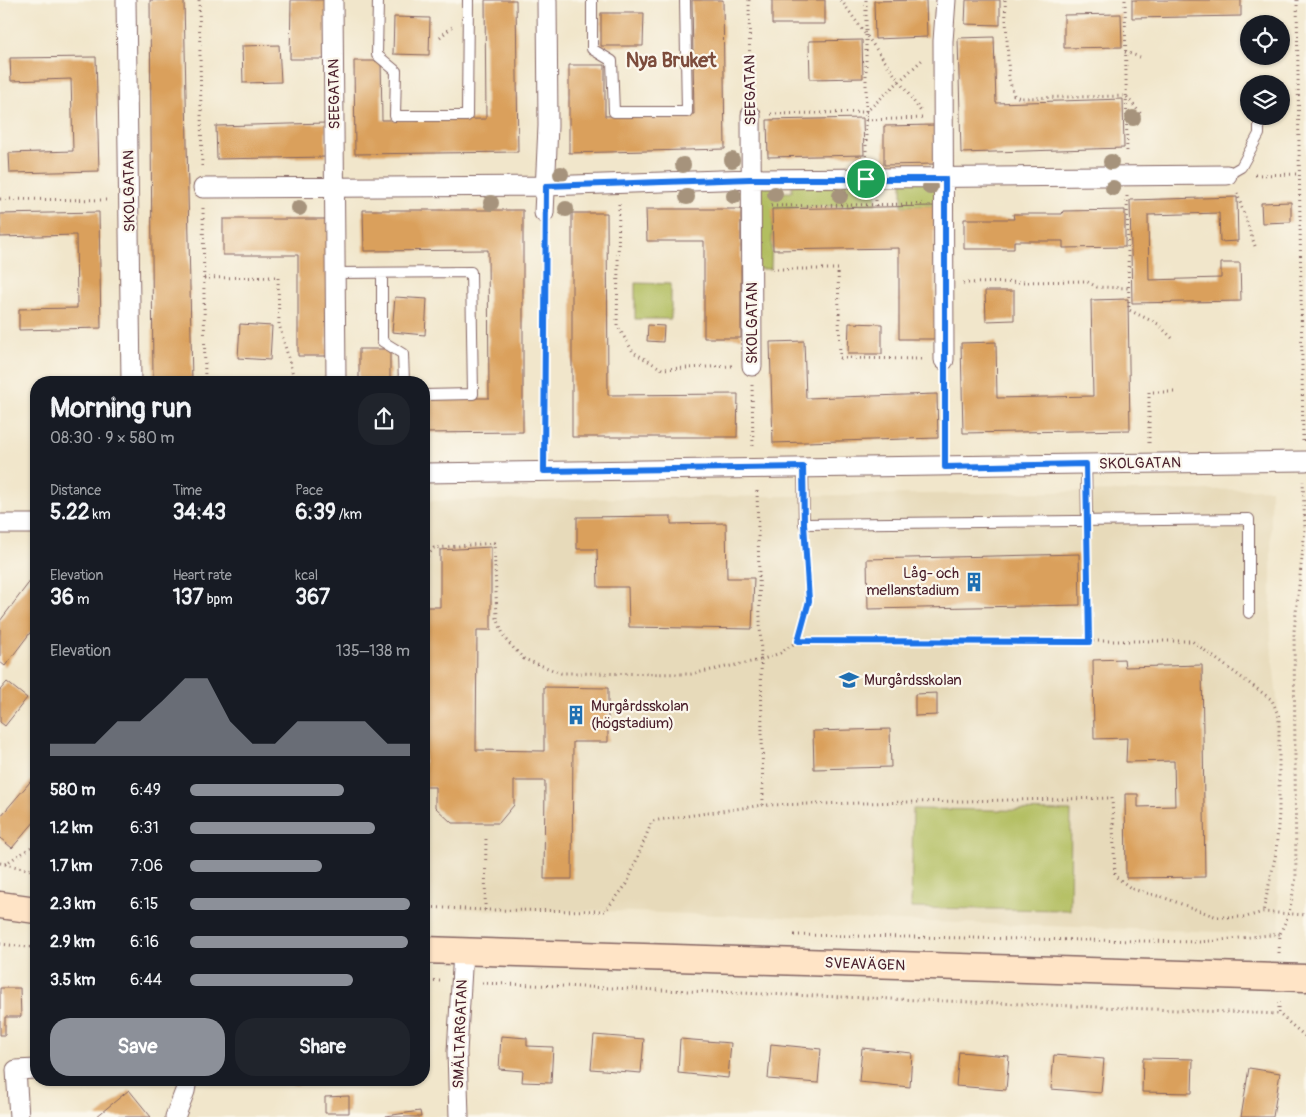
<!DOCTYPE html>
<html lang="en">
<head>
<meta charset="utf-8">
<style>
	:root { --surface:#171b24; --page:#20242c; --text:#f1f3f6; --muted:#9ea1a6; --accent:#8c9099 }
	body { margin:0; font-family:Pangolin,sans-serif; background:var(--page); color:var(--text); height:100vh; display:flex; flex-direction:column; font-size:19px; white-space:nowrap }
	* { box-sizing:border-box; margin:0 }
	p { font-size:16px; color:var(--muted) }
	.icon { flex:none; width:28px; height:28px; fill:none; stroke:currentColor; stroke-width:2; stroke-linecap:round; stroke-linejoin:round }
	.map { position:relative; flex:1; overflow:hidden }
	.side { position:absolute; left:30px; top:376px; width:400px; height:710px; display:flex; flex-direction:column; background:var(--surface); border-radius:20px; box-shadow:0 1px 4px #0004 }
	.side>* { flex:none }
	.tools { position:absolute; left:1240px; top:15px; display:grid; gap:10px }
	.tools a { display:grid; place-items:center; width:50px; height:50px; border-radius:50%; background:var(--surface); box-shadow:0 1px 4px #0004; font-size:25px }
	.pin { position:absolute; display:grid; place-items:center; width:42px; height:42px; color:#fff; margin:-21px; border:2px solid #fff; border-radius:50%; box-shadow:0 1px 5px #0007 }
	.round { display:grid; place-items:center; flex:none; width:52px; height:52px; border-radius:20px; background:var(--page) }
	.head { display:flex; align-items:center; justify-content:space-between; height:85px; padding:0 20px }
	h1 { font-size:28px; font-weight:700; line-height:38px }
	.figures { display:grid; grid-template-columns:repeat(3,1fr); gap:8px; height:85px; padding:5px 20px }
	.figures div { display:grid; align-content:center }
	.figures b { font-size:21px; font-weight:700 }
	.figures small { font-size:14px; font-weight:400 }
	.figures p { font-size:14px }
	.chart { height:140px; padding:10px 20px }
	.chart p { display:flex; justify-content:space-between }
	.chart svg { width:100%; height:90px; margin-top:5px; fill:var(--accent); opacity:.7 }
	.cta { display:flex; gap:10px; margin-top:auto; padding:10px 20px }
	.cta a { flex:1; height:58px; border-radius:20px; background:var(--accent); color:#fff; font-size:20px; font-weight:700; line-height:58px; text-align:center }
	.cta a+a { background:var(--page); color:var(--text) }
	ul { padding:0 20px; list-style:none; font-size:16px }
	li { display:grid; grid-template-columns:80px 60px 1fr; align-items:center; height:38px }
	li i { height:12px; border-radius:6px; background:var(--accent) }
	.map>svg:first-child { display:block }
</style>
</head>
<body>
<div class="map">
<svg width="1306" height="1117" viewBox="0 0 1306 1117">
	<rect width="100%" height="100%" fill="#fbf7ec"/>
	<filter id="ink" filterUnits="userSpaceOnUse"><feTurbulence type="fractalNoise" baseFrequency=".02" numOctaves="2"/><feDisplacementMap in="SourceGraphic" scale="10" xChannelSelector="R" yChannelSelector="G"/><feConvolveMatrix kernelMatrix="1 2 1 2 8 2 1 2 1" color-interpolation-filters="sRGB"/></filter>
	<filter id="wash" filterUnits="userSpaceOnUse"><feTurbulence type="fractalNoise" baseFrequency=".0096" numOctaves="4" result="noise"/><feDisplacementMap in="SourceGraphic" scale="20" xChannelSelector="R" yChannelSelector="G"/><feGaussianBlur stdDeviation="1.12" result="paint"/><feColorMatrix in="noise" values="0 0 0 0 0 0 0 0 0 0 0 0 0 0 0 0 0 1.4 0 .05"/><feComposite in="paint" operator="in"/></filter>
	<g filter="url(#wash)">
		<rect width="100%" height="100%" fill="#f1e6cb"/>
		<!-- built -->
		<path fill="#e7daba" d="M1271 489V642L1279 717 1276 853 1280 934 605 911 485 910 424 907V501Z"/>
		<!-- green -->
		<path fill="#b2be60" stroke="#7e6e46" d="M750 179H780V192H792V179H876V204L773 209 771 269H752Z
			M902 179H945V206H902Z
			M635 283 671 284V319H635Z
			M913 809 1071 811 1070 910 911 908Z"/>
		<g id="blocks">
			<!-- building -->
			<path fill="#daa05c" d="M150 0H184L192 382H153Z
				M291 0H327L326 59H290Z
				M485 0H516L518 152 355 154 354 61H381L382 120 486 119Z
				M692 0H723L725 149 569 153V65H605V116L694 114Z
				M772 0H825V24H772Z
				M926 0 927 37 875 39 874 1Z
				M966 0H1000V25L965 24Z
				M1132 0H1241V16L1132 18Z
				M601 13H644L643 46H601Z
				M1121 14 1122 47 1064 48V15Z
				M394 17 430 18 429 55 393 54Z
				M994 37 996 103 1123 99 1124 148 961 153 958 38Z
				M862 40 863 78 810 79 809 41Z
				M279 45 281 82 243 83 242 46Z
				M96 57 99 171 10 173 9 153 73 151 71 79 11 81 10 58Z
				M863 118 864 155 768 157 767 120Z
				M326 123V157L217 159 216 126Z
				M934 125 935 164 884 165V126Z
				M1237 197 1238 241 1220 242 1219 213 1148 215 1149 280 1221 278V263H1240L1241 301 1132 303 1130 200Z
				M1291 202V222L1262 223 1261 203Z
				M934 206 935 339H899V248L773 250 772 209Z
				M646 209H741V338H704V241H647Z
				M363 210H523V432L424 433V398H489L488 250 364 251Z
				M1125 210V247L1063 248V241H1014V249H964V219H1014L1013 214H1062L1063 211Z
				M99 212 101 328 19 330V309L77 308 76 235 0 237V214Z
				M572 213H607L608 395 738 394 737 437H572Z
				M223 219H328L327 356H298V255H223Z
				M985 291H1014V320L986 321Z
				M395 297 427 299 425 335 392 332Z
				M1128 299 1130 430 963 433 961 343 996 342 997 398 1093 396 1091 300Z
				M849 323 882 324V354H848Z
				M240 324 272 326 270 360 238 358Z
				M648 325 664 326 663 342 647 341Z
				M804 341 806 398 937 394 938 438 773 443 770 342Z
				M359 349H390V382H359Z
				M671 516V524L726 523 727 578H754L752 629 629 627 628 587H598L597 549H577V517Z
				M491 547V630H477L476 750 544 751V687L608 688V742H573L572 879H544L545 781H514V805L499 823H452L435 807V787H424V607H440V550Z
				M1079 554 1080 605 868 609 867 559Z
				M34 576 36 577V625L5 666 0 662V621Z
				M1124 659 1125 667 1202 665 1205 877 1126 878 1125 794H1138V807L1175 806 1174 761 1126 762 1127 738 1094 739 1093 660Z
				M7 682 27 698 5 726 0 722V690Z
				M937 693V715L915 716V694Z
				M890 729 891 767 814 769 813 731Z
				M36 775V820L12 848 0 838V817Z
				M0 988H20L21 1017H5V1035H0Z
				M32 990H36V1037H33Z
				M594 1035 644 1039 641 1073 591 1069Z
				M501 1036 527 1038V1046L553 1047 551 1083 522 1082 523 1071 499 1069Z
				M680 1039 731 1043 728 1078 678 1073Z
				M771 1044 821 1049 818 1083 768 1079Z
				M862 1048 912 1053 910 1087 859 1082Z
				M959 1052 1009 1056 1006 1090 956 1086Z
				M1054 1055 1104 1059 1101 1093 1051 1089Z
				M1143 1058 1193 1059 1192 1093 1142 1092Z
				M1249 1068 1280 1073 1273 1117H1241Z
				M277 1080H301L300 1085 277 1083Z
				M129 1090 151 1117H96Z
				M349 1096V1113H325V1097Z
				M420 1111 421 1117H386V1116Z"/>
		</g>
	</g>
	<g filter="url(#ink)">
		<use href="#blocks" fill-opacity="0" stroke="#846563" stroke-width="1"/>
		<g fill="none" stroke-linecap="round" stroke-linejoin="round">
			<defs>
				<path id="lane" d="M378 0 377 55 396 71 395 116H467L468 0
					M592 0V49L612 61 614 112H687L685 0
					M1227 175 1241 167 1259 134V121
					M336 273 471 272 473 394 424 395
					M382 273V341L403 354 404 382
					M1086 464 1087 520
					M803 467 804 524 1249 519V613"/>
				<path id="street" d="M126 0 131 382
					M333 0 336 382
					M751 115 752 366
					M203 188 545 186 750 179 1227 175
					M544 213 548 126 547 0
					M944 360 943 41 946 0
					M424 473 1306 461
					M0 524H36
					M19 1117 16 1070 36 1069
					M175 1117 185 1091 187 1080
					M459 1117 457 1052 463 952"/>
				<path id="secondary" d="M0 905 36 910
					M424 950 1306 978"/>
			</defs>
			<!-- lane casing -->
			<use href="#lane" stroke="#846563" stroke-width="12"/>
			<!-- street casing -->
			<use href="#street" stroke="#846563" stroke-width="21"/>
			<!-- secondary casing -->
			<use href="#secondary" stroke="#846563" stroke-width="29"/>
			<!-- path -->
			<path stroke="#846563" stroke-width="3" stroke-dasharray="1 4" stroke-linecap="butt" d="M199 0 202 167
				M749 0 750 94
				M841 0 922 113
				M866 0V158
				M1005 0 1009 79 1014 95 1020 98 1126 96 1141 114
				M1125 0 1127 154
				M1297 0 1303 442
				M440 37 452 27
				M1125 52 1140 57
				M771 114 866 112 922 60
				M866 120 924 118
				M1255 175 1299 174
				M1237 193 1256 249
				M1127 196 1129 310 1158 324 1174 340
				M0 199 109 200
				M619 204 617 325 633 352 662 369 732 366
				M771 206 922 204
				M876 206V197
				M203 208 205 382
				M772 269H838L840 358 924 359
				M204 278 278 277 279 324 295 382
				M963 283 1086 281 1097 287 1129 288
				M945 380V446
				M752 385 753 449
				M1149 443V392H1174
				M544 450V234
				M1087 537 1089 642
				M424 560 434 548 494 543 497 618 505 639 524 659 561 673 691 674 761 660 757 490
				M798 641H1192L1272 700 1279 717V813L1276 853 1263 912
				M763 805 761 660 780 653 798 641 809 601 805 541
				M0 863 36 871
				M5 864 36 844
				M424 907 485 910 605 911 627 884 652 821 763 805 1112 798 1115 876 1132 889 1165 898 1217 917H1246L1263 912 1306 915
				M485 910 486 838
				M794 935 1200 942 1280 934
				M0 944 36 948
				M1279 953 1280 934 1289 913 1296 878 1294 631 1305 530 1303 481
				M424 980 441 981
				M482 983 1279 1014
				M1279 1002V1014L1306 1037"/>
			<!-- lane -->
			<use href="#lane" stroke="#fff" stroke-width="10"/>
			<!-- street -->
			<use href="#street" stroke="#fff" stroke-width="19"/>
			<!-- secondary -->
			<use href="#secondary" stroke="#ffe4c6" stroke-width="26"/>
		</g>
		<!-- trees -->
		<g fill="#a6937c">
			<circle cx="1133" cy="118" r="8"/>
			<circle cx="732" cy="160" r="8"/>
			<circle cx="1111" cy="162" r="8"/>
			<circle cx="683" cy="165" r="8"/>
			<circle cx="561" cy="174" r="8"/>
			<circle cx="930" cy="187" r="8"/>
			<circle cx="1113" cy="188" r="8"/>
			<circle cx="775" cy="194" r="8"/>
			<circle cx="734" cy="196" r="8"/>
			<circle cx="840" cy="196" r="8"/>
			<circle cx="687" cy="197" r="8"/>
			<circle cx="491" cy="203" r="8"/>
			<circle cx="299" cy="208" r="8"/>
			<circle cx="566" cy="209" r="8"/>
		</g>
	</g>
	<g fill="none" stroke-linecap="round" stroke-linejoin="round" filter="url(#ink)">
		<defs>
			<path id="route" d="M750 179H945V467L1086 464 1089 642 798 641 809 601 804 524 803 467 544 471 546 186Z"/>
		</defs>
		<!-- route casing -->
		<use href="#route" stroke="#fff" stroke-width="10"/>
		<!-- route -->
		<use href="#route" stroke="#1a73e8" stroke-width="6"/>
	</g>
	<!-- icons -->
	<defs>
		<symbol id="building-bare" viewBox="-9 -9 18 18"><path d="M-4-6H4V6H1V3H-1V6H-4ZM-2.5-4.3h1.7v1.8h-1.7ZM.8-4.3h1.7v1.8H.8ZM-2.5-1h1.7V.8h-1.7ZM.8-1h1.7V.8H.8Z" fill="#1f6fb2" stroke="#fbf7ec" stroke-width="2.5" paint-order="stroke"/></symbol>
		<symbol id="school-bare" viewBox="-9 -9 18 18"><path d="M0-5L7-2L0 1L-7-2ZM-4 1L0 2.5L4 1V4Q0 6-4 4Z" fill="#1f6fb2" stroke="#fbf7ec" stroke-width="2.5" paint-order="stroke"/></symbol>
	</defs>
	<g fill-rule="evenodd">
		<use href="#building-bare" x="960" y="568" width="28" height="28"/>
		<use href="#school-bare" x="835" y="666" width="28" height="28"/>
		<use href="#building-bare" x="562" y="701" width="28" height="28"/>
	</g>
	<g text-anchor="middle" stroke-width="4.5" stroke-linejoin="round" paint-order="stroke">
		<!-- street labels -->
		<g font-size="15" fill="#4a1f2b" stroke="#fbf7ec">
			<text transform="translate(750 90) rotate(-91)" y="5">SEEGATAN</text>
			<text transform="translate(334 94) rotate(-91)" y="5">SEEGATAN</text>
			<text transform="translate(129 191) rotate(-91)" y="5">SKOLGATAN</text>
			<text transform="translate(752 323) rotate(-90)" y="5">SKOLGATAN</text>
			<text transform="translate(1140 463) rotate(-1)" y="5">SKOLGATAN</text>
			<text transform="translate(865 964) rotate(2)" y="5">SVEAVÄGEN</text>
			<text transform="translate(460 1034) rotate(-88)" y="5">SMÄLTARGATAN</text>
		</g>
		<!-- poi labels -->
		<g font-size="15" fill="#4a1f2b" stroke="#fbf7ec" text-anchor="start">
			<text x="959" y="578" text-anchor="end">Låg- och<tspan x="959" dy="17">mellanstadium</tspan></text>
			<text x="864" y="685">Murgårdsskolan</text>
			<text x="591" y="711">Murgårdsskolan<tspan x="591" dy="17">(högstadium)</tspan></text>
		</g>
		<!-- district labels -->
		<g font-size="20" font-weight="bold" fill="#7c4c3c" stroke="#fbf7ec">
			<text x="671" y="67">Nya Bruket</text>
		</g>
	</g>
</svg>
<div class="tools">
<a><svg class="icon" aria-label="locate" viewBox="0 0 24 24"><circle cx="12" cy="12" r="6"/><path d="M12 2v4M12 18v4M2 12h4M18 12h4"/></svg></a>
<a><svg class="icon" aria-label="layers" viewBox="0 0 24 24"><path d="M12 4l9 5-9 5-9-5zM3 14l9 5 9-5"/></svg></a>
</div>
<div class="pin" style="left:866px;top:179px;background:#1e9e55"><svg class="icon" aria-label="arrive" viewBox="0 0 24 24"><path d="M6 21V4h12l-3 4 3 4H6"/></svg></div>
<section class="side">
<div class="head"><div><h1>Morning run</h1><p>08:30 · 9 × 580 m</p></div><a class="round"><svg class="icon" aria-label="share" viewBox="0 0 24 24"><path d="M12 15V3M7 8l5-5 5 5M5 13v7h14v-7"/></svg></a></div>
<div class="figures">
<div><p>Distance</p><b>5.22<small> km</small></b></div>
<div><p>Time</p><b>34:43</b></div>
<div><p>Pace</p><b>6:39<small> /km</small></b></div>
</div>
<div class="figures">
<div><p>Elevation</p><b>36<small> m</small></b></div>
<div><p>Heart rate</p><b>137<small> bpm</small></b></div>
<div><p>kcal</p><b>367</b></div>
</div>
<div class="chart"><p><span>Elevation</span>135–138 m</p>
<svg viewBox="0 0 160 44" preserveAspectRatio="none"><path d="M0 44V38L10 38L20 38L30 27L40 27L50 17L60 6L70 6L80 27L90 38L100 38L110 27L120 27L130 27L140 27L150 38L160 38V44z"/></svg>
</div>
<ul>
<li><b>580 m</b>6:49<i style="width:70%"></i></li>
<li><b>1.2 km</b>6:31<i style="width:84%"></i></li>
<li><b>1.7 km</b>7:06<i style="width:60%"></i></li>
<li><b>2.3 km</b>6:15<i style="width:100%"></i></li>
<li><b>2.9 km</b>6:16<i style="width:99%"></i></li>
<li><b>3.5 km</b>6:44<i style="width:74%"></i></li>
</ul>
<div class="cta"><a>Save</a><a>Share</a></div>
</section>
</div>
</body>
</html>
